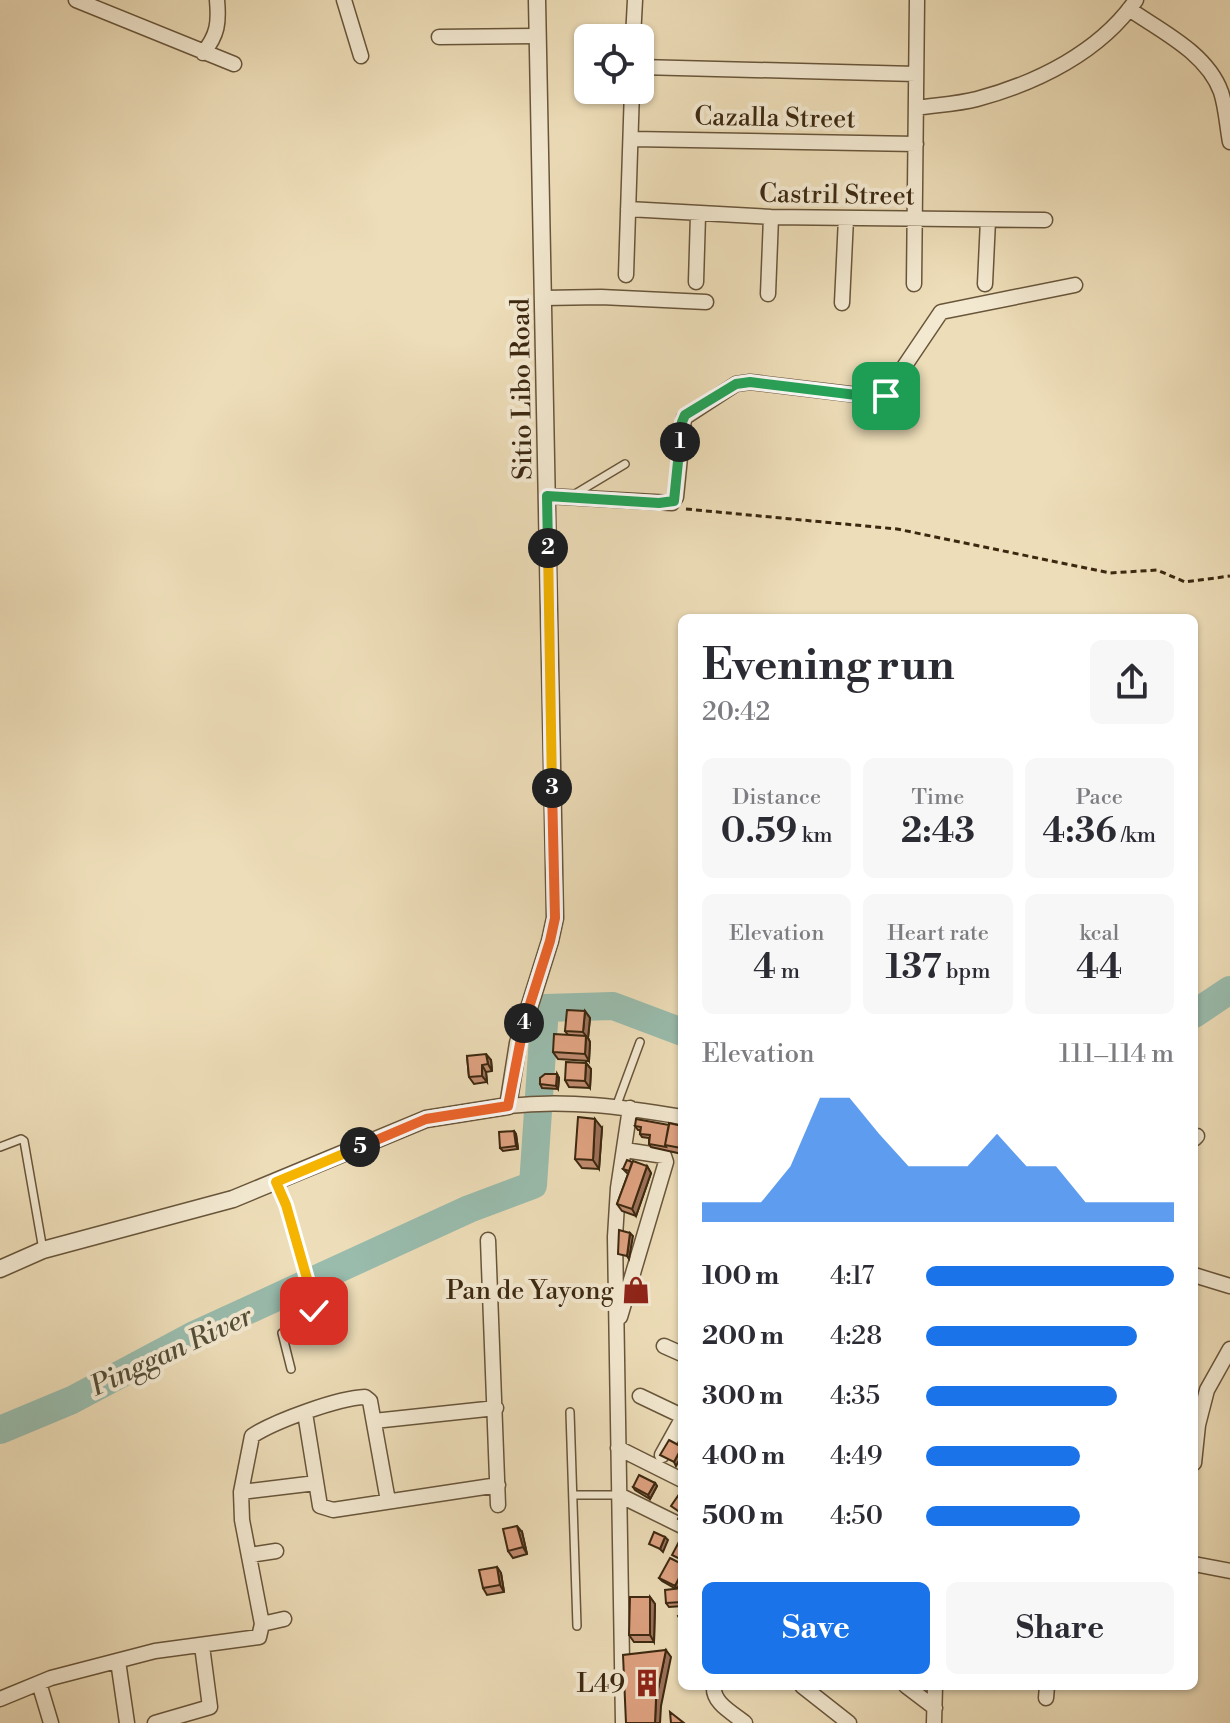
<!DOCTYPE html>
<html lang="en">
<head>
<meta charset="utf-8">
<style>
	:root { --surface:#fff; --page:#f7f7f7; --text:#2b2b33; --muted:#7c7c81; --accent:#1a73e8 }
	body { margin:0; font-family:"Libre Bodoni",serif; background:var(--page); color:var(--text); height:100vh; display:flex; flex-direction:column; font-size:30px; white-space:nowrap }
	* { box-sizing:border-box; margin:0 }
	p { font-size:26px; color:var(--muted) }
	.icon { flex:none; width:44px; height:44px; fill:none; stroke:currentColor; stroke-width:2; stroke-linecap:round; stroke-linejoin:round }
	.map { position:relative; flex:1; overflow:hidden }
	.panel { position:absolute; left:678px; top:614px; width:520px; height:1076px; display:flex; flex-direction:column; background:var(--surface); border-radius:12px; box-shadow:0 2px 6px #0004 }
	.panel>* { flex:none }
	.tools { position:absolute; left:574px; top:24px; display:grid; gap:16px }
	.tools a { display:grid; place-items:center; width:80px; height:80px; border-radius:12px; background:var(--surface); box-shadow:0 2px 6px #0004; font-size:40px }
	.pin { position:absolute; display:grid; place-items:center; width:68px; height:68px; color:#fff; margin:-34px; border-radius:16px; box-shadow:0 4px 12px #0006 }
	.km { position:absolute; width:40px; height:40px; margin:-20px; border-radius:50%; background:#222; color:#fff; font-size:22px; line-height:40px; text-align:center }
	.round { display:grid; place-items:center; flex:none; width:84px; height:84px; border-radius:12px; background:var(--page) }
	.summary { display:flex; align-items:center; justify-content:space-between; height:136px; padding:0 24px }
	h1 { font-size:44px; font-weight:700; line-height:60px }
	.figures { display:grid; grid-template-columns:repeat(3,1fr); gap:12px; height:136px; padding:8px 24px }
	.figures div { display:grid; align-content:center; border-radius:12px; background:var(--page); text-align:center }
	.figures b { font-size:34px; font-weight:700 }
	.figures small { font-size:22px; font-weight:400 }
	.figures p { font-size:22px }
	.chart { height:224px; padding:16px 24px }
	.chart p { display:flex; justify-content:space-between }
	.chart svg { width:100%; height:144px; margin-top:8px; fill:var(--accent); opacity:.7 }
	.primary-button { display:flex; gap:16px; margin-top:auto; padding:16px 24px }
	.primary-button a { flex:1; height:92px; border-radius:12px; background:var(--accent); color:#fff; font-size:32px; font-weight:700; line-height:92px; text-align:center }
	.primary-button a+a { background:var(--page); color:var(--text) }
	ul { padding:0 24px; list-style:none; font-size:26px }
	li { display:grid; grid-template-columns:128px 96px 1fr; align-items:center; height:60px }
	li i { height:20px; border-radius:10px; background:var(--accent) }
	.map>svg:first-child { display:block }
</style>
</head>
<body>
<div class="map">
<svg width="1230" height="1723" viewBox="0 0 1230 1723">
	<rect width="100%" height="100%" fill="#edddb8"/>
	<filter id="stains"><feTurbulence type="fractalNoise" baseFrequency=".0025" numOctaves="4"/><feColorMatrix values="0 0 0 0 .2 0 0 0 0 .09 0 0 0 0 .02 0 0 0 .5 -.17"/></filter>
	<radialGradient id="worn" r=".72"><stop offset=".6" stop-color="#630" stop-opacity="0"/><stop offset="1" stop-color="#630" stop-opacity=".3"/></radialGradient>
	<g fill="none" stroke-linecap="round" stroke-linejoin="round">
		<!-- river -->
		<path stroke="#99bcad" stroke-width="28" d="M1194 1014 1230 990
			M0 1430 72 1400 192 1336 469 1209 533 1185 545 1008 613 1006 682 1032"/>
		<defs>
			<path id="service" d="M575 494 625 464
				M616 1107 640 1042
				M0 1147 21 1139 24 1141 43 1250
				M276 1182 286 1205 314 1304 311 1317 282 1333 291 1369
				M570 1412 577 1626
				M573 1495H619"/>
			<path id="minor" d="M76 0 234 64
				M344 0 361 56
				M1129 9C1161 31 1207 53 1221 92 1226 107 1227 126 1230 142
				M439 37 537 36
				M633 38 635 0
				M203 53C218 35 219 22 217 0
				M640 67 916 74
				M916 108C936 105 958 104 977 99 1037 83 1100 52 1136 0
				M632 139 916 144
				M628 209 771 217 1045 220
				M626 275 632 90
				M696 282 698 215
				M914 284 917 0
				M985 284 988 220
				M768 294 771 217
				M543 298 601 297 706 302
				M842 303 846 218
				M547 496 672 503 676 497 684 418 736 384 750 382 883 398 941 312 1075 285
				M508 1106C567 1099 624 1107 682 1117
				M1194 1139 1197 1136
				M488 1240 498 1505
				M1194 1275 1230 1286
				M620 1317 666 1162 664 1156 625 1150
				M664 1346 682 1354
				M640 1396 682 1416
				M305 1413 320 1506 333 1510 498 1485
				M374 1421 496 1408
				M618 1448 682 1480
				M662 1455 682 1419
				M1194 1463 1198 1425 1207 1390 1230 1349
				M241 1492 316 1483
				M619 1495 682 1526
				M250 1555 276 1551
				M1194 1564 1230 1571
				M262 1624 284 1619
				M118 1661 127 1723
				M39 1683 51 1723
				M714 1686C712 1703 733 1713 745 1723
				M802 1686 849 1723
				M906 1686 935 1708
				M1046 1698 1047 1686
				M0 1699 51 1678 155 1651 259 1637 262 1624 242 1520 241 1492 252 1436C275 1421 338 1398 365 1397L370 1401 388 1501
				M155 1723 210 1707 202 1646
				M623 1723 615 1237 618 1188 630 1108
				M934 1723 935 1686"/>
			<path id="tertiary" d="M0 1269 43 1250 233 1199 426 1119 508 1106 518 1043 550 941 555 918 537 0"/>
		</defs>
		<!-- service casing -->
		<use href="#service" stroke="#68553a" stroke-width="10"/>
		<!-- minor casing -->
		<use href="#minor" stroke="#68553a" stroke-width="17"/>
		<!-- tertiary casing -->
		<use href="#tertiary" stroke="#68553a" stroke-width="19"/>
		<!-- path -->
		<path stroke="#3c2810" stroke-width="3" stroke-dasharray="6 4" stroke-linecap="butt" d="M686 509 897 529 1110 573 1157 570 1185 582 1230 576"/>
		<!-- service -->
		<use href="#service" stroke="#f3e9d1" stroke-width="7"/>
		<!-- minor -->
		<use href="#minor" stroke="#f3e9d1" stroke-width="14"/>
		<!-- tertiary -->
		<use href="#tertiary" stroke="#f3e9d1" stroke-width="16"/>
	</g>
	<!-- wall -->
	<path fill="#c08b6f" stroke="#3c2810" stroke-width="2" d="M585 1011 590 1018 588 1038 590 1042 589 1061 558 1059 553 1052 568 1035 565 1031Z
		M467 1056 491 1060 492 1071 486 1072 487 1082 474 1084 469 1077Z
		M586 1063 591 1069 590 1088 569 1087 565 1080Z
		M557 1074 559 1078 558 1089 542 1088 540 1084Z
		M669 1125 682 1126V1154L651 1147 649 1144V1138L642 1137 640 1134V1130H638L635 1126Z
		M602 1128 599 1169 582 1168 575 1159Z
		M514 1131 516 1134 518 1149 503 1151 500 1148Z
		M647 1166 651 1173 636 1216 622 1211 617 1204 628 1174 623 1169Z
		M655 1483 657 1486 650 1499 635 1490 633 1487Z
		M522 1532 527 1554 513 1558 508 1551Z
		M682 1564V1581L677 1589 682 1588V1606L669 1607 666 1603 676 1589 662 1581 659 1578Z
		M497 1567 501 1573 504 1592 487 1595 483 1588Z
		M650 1597 655 1604 654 1642H634L629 1635Z"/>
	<!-- shaded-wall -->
	<path fill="#9c715a" stroke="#3c2810" stroke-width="2" d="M585 1011 590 1018 588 1038 590 1042 589 1061 585 1054 586 1036 583 1032Z
		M486 1054 491 1060 492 1071 488 1064Z
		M586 1063 591 1069 590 1088 585 1081Z
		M482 1065 486 1072 487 1082 482 1076Z
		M557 1074 559 1078 558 1089 556 1086Z
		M595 1119 602 1128 599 1169 593 1160Z
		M514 1131 516 1134 518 1149 516 1146Z
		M647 1166 651 1173 636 1216 632 1209Z
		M630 1233 633 1236 629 1259 627 1256Z
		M682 1447V1455L676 1466 674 1462Z
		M655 1483 657 1486 650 1499 648 1495Z
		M517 1526 522 1532 527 1554 523 1547Z
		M665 1537 668 1540 663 1552 660 1549Z
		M497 1567 501 1573 504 1592 500 1585Z
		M679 1578 681 1581 677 1589 675 1586Z
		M650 1597 655 1604 654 1642 650 1635Z
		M666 1650 671 1657 661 1706 660 1723H655L656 1699Z"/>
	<!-- building -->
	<path fill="#dfa281" stroke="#3c2810" stroke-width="2" d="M567 1010 585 1011 583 1032 565 1031Z
		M554 1034 586 1036 585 1054 553 1052Z
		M486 1054 488 1064 482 1065V1076L469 1077 467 1056Z
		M566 1062 586 1063 585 1081 565 1080Z
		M545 1074H557L556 1086 540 1084V1078Z
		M578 1117 595 1119 593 1160 575 1159Z
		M636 1119 669 1125 665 1145 666 1147 649 1144 650 1135 640 1134 641 1127 635 1126Z
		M669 1123 682 1126 681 1148 665 1145Z
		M514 1131 516 1146 500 1148 499 1132Z
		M627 1160 632 1162 629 1171 623 1169Z
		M633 1161 647 1166 632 1209 617 1204Z
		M619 1230 630 1233 627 1256 618 1254Z
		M669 1440 682 1447 674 1462 660 1455Z
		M639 1475 655 1483 648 1495 633 1487Z
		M682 1490V1522L678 1519 681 1513 671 1506Z
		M517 1526 523 1547 508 1551 503 1529Z
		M654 1532 665 1537 660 1549 649 1544Z
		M681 1538 682 1539V1560L672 1555Z
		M670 1558 682 1564V1579L679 1578 675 1586 659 1578Z
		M497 1567 500 1585 483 1588 479 1570Z
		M682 1588V1602L666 1603 665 1590Z
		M630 1597H650V1635H629Z
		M682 1614V1623L678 1616Z
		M666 1650 656 1699 655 1723H626L623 1655Z
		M670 1712 684 1723H671Z"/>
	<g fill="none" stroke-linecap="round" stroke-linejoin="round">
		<defs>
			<path id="split-1" d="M680 442 682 422 685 415 736 384 750 382 881 398 886 396"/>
			<path id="split-2" d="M548 548 547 496 659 503 674 501 680 442"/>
			<path id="split-3" d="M548 548 552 788"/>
			<path id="split-4" d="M524 1023 550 941 555 918 552 788"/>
			<path id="split-5" d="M360 1147 426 1119 508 1106 524 1023"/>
			<path id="split-6" d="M314 1311 312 1296 286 1205 276 1182 360 1147"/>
		</defs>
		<!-- split-1 casing -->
		<use href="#split-1" stroke="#fff" stroke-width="16"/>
		<!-- split-2 casing -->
		<use href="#split-2" stroke="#fff" stroke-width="16"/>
		<!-- split-3 casing -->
		<use href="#split-3" stroke="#fff" stroke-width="16"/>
		<!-- split-4 casing -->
		<use href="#split-4" stroke="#fff" stroke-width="16"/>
		<!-- split-5 casing -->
		<use href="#split-5" stroke="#fff" stroke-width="16"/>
		<!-- split-6 casing -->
		<use href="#split-6" stroke="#fff" stroke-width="16"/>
		<!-- split-1 -->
		<use href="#split-1" stroke="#22a559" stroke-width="10"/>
		<!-- split-2 -->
		<use href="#split-2" stroke="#22a559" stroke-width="10"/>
		<!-- split-3 -->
		<use href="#split-3" stroke="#f5b400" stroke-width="10"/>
		<!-- split-4 -->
		<use href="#split-4" stroke="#f0652b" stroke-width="10"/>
		<!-- split-5 -->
		<use href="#split-5" stroke="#f0652b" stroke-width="10"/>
		<!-- split-6 -->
		<use href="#split-6" stroke="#f5b400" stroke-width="10"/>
	</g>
	<!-- icons -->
	<defs>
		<symbol id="shop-bare" viewBox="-9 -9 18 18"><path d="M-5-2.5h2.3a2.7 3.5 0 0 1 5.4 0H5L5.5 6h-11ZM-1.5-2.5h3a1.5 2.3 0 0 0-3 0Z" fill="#8f2418" stroke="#f3e9d1" stroke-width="2.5" paint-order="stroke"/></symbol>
		<symbol id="building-bare" viewBox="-9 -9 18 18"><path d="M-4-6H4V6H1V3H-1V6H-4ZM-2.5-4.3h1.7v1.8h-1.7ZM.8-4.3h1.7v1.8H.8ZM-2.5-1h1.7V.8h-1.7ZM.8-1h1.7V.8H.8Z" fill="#8f2418" stroke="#f3e9d1" stroke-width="2.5" paint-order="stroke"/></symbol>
	</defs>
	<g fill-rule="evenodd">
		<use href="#shop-bare" x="616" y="1270" width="40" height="40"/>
		<use href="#building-bare" x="627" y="1663" width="40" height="40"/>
	</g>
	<g text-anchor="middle" stroke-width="8" stroke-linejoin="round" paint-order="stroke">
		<!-- street labels -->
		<g font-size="26" fill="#3c2810" stroke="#f3e9d1">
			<text transform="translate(775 117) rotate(1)" y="9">Cazalla Street</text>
			<text transform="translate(837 194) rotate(1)" y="9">Castril Street</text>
			<text transform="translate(521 389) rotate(-91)" y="9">Sitio Libo Road</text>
		</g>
		<!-- poi labels -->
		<g font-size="26" fill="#3c2810" stroke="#f3e9d1" text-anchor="end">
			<text x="614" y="1299">Pan de Yayong</text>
			<text x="625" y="1692">L49</text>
		</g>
		<!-- water labels -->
		<g font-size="28" font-style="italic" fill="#534d37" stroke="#f3e9d1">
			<text transform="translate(171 1350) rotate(-25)" y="10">Pinggan River</text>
		</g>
	</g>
	<rect width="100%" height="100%" filter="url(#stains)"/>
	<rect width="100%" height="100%" fill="url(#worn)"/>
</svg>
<div class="tools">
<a><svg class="icon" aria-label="locate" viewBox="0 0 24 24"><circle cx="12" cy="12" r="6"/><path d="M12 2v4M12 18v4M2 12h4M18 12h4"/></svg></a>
</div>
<div class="pin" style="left:886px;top:396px;background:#1e9e55"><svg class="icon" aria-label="arrive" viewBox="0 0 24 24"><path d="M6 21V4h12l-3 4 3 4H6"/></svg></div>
<div class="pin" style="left:314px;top:1311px;background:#d93025"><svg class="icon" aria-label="check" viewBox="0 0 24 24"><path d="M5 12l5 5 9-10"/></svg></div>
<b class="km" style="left:680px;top:442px">1</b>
<b class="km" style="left:548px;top:548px">2</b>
<b class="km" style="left:552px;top:788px">3</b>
<b class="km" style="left:524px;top:1023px">4</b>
<b class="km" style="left:360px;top:1147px">5</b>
<section class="panel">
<div class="summary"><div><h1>Evening run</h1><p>20:42</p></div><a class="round"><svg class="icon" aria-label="share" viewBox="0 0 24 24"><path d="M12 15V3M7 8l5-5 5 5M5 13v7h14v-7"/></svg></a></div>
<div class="figures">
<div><p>Distance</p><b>0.59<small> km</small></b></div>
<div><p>Time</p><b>2:43</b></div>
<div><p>Pace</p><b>4:36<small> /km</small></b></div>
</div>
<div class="figures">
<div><p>Elevation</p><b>4<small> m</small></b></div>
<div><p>Heart rate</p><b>137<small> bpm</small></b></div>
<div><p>kcal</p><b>44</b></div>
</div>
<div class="chart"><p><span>Elevation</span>111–114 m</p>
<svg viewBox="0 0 160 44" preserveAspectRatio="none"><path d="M0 44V38L10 38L20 38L30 27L40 6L50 6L60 17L70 27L80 27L90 27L100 17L110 27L120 27L130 38L140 38L150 38L160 38V44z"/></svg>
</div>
<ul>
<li><b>100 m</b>4:17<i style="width:100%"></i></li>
<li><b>200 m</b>4:28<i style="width:85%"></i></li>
<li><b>300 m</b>4:35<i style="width:77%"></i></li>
<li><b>400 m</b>4:49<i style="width:62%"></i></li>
<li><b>500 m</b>4:50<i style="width:62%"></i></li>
</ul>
<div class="primary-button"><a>Save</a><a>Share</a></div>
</section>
</div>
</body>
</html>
